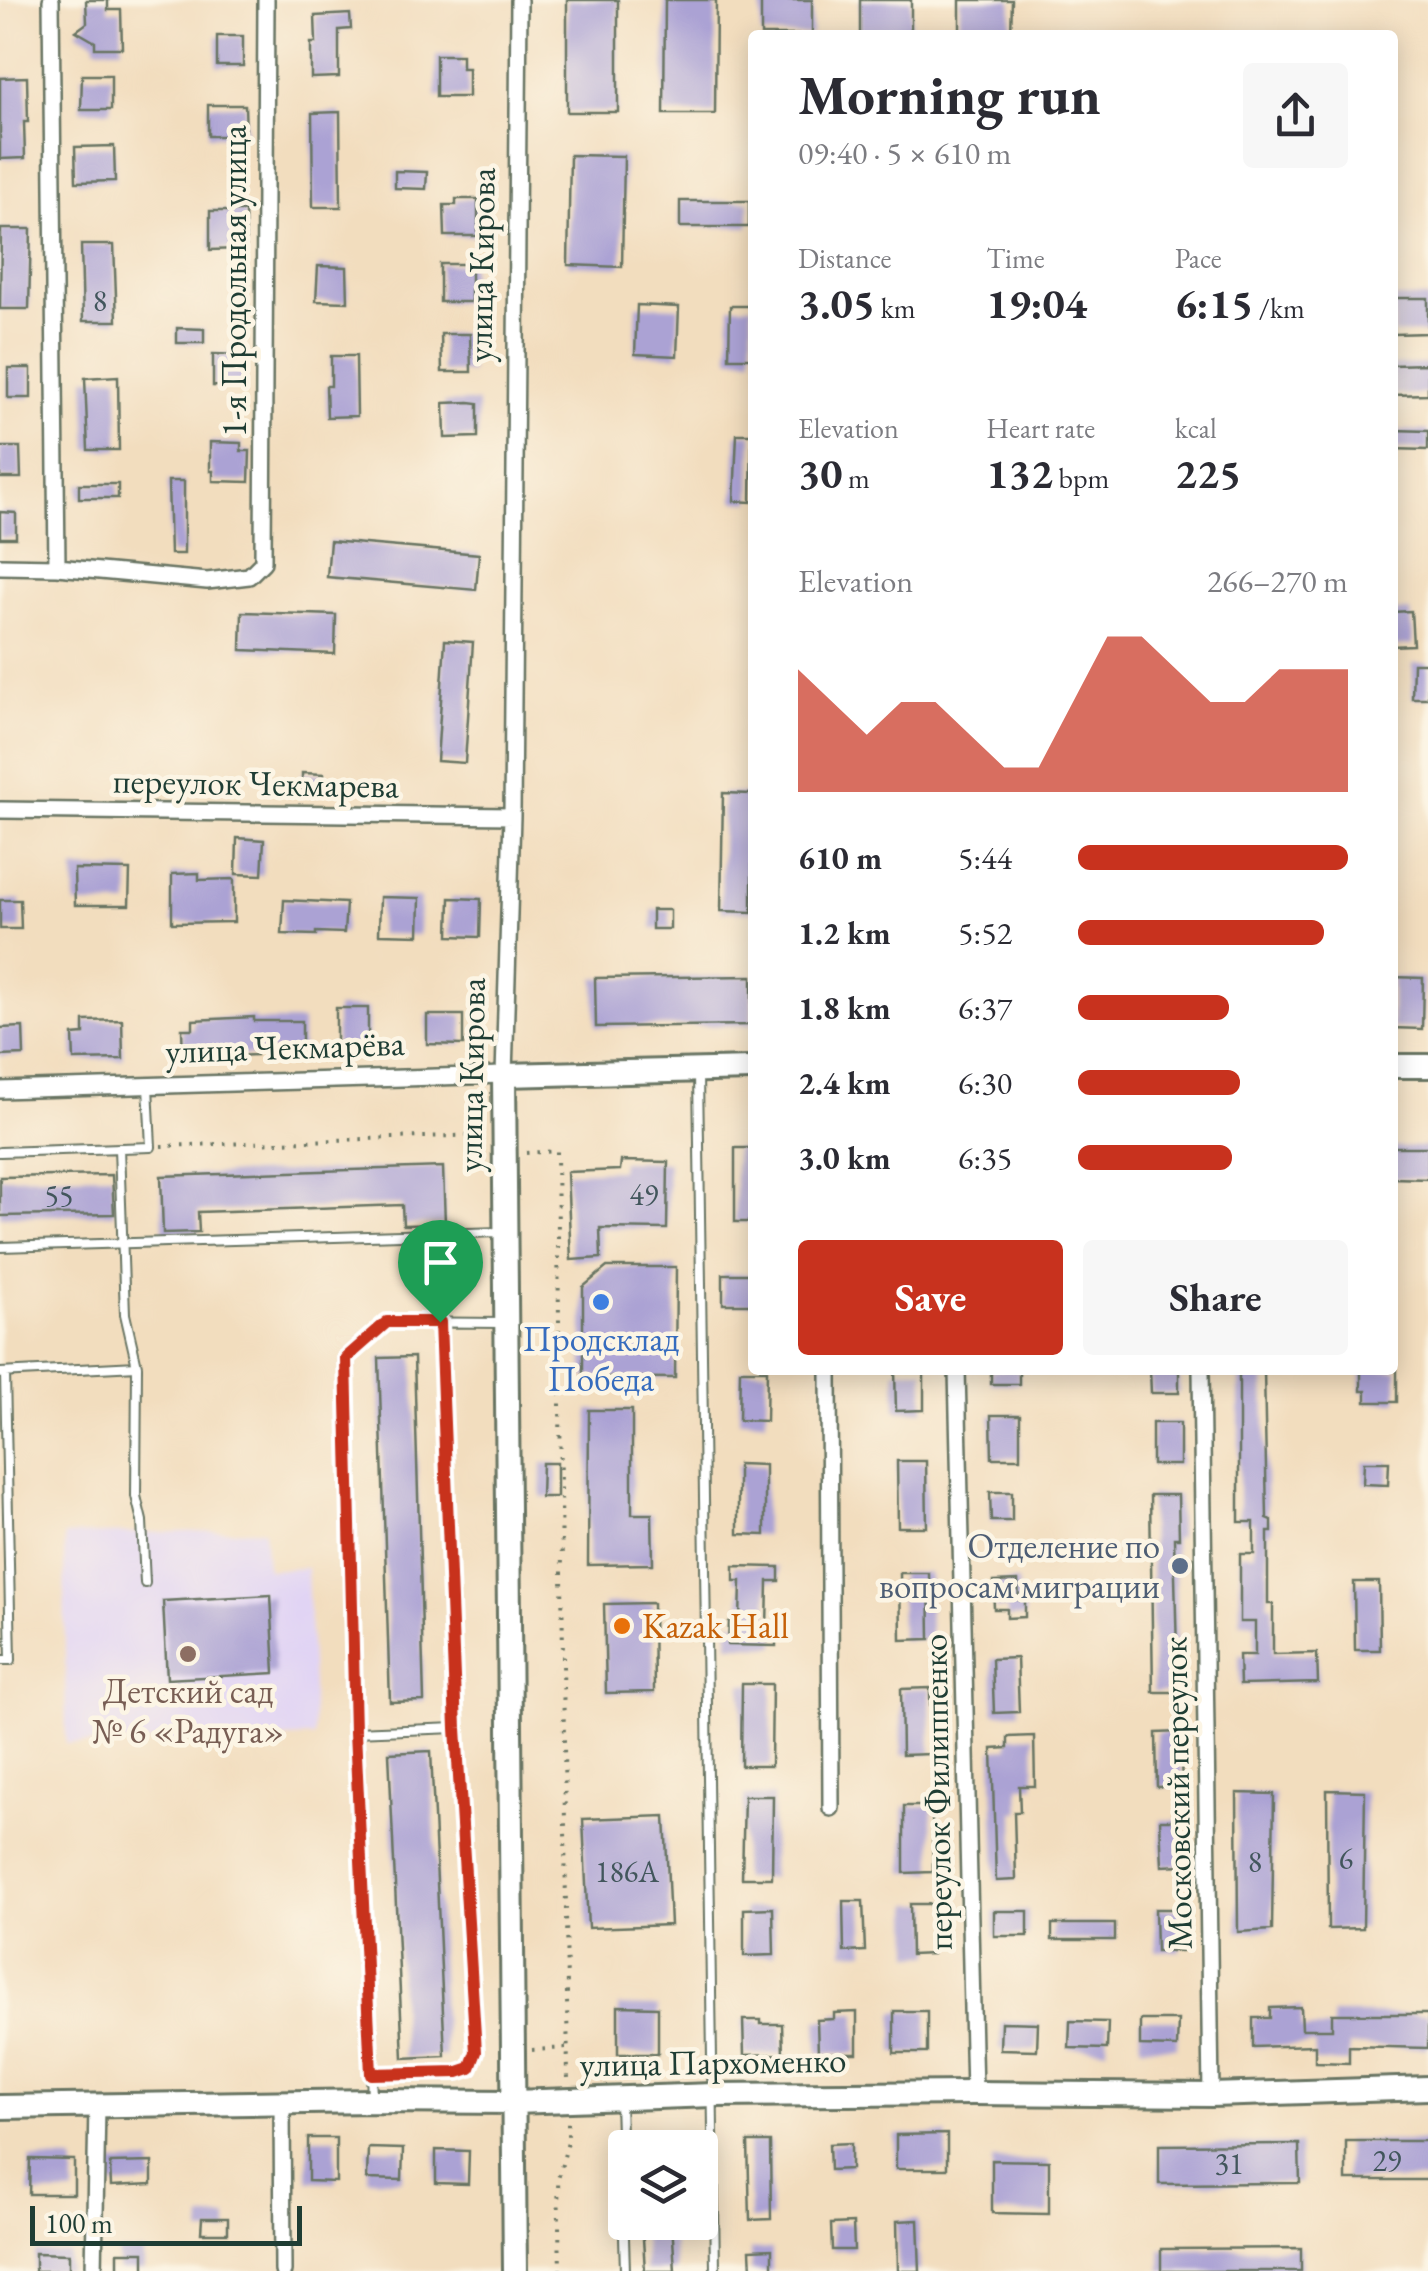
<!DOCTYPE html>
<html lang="en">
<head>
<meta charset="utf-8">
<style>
	:root { --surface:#fff; --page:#f7f7f7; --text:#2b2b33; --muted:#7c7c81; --accent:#c8321e }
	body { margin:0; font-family:"EB Garamond",serif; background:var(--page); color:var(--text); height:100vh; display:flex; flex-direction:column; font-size:38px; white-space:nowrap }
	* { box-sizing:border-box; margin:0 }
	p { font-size:32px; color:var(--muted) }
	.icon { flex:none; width:55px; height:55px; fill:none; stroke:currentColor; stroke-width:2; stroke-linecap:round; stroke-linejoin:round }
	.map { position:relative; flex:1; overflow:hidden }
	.drawer { position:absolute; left:748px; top:30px; width:650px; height:1345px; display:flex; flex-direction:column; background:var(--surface); border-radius:10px; box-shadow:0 5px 25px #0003 }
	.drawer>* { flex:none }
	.buttons { position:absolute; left:608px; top:2130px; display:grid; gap:20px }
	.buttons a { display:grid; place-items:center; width:110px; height:110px; border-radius:10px; background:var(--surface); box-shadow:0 5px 25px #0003; font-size:50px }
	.scale { position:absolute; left:30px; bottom:25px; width:272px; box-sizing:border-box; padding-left:10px; border:5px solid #1f3d34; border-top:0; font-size:28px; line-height:35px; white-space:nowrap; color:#1f3d34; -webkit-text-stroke:8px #fcf5e5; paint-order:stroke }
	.pin { position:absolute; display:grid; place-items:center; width:85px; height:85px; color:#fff; margin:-102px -42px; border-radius:50% 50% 50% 0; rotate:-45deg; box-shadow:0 0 10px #0007 }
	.pin .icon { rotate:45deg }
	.round { display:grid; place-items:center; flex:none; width:105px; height:105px; border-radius:10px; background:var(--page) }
	.head { display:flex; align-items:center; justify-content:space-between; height:170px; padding:0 50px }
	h1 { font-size:55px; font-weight:700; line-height:75px }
	.metrics { display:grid; grid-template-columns:repeat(3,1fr); gap:15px; height:170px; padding:10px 50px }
	.metrics div { display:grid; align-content:center }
	.metrics b { font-size:42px; font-weight:700 }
	.metrics small { font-size:28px; font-weight:400 }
	.metrics p { font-size:28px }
	.chart { height:280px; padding:20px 50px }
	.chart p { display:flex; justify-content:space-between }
	.chart svg { width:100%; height:180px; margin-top:10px; fill:var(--accent); opacity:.7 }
	.cta { display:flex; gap:20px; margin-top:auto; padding:20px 50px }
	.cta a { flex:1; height:115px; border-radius:10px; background:var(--accent); color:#fff; font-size:40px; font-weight:700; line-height:115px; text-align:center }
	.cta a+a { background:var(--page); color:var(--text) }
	ul { padding:0 50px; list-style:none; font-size:32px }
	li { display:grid; grid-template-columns:160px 120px 1fr; align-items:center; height:75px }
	li i { height:25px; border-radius:12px; background:var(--accent) }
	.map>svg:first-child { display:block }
</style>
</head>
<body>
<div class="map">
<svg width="1428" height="2271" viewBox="0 0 1428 2271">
	<rect width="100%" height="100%" fill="#fcf5e5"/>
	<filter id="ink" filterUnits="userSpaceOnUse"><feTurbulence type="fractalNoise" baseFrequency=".01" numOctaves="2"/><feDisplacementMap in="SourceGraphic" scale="20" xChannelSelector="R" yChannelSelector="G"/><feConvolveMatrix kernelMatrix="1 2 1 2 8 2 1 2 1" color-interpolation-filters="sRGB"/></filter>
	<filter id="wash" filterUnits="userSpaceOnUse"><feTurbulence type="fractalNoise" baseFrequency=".0048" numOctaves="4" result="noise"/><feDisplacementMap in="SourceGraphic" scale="40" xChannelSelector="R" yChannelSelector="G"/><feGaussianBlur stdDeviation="2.25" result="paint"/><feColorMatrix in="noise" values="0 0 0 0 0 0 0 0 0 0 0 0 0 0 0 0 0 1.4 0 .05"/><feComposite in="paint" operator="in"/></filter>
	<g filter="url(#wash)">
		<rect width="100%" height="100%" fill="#f2ddbe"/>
		<!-- built -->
		<path fill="#e1d4f4" d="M264 1530 267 1570 307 1568 314 1737 66 1744 64 1535Z"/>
		<g id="blocks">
			<!-- building -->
			<path fill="#aba2d4" d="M86 0H108V10H121L122 48H95V42L76 31 87 23Z
				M567 0H618V112H567Z
				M665 0H716L715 114H664Z
				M761 0H812V35H761Z
				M860 0H911V35H860Z
				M960 0H1012L1011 35H960Z
				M350 14 351 29 339 30V77L311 78V43H316L315 16Z
				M217 36H243V66H217Z
				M436 55H462V68H468V97H436Z
				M82 75H111V110H81Z
				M27 77 28 122H24L25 158 0 159V78Z
				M208 105H245L246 136H208Z
				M340 112 341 207H313L312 113Z
				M114 146 115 181 76 182 75 147Z
				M570 155 624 156 622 267 568 265Z
				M395 171 427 172 426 189 395 188Z
				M456 199H478V236H445L444 205H456Z
				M680 201H749V227H680Z
				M210 211H245L246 246H238V249L210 250Z
				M1 229H31L29 309H0Z
				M81 245H114L117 321H83Z
				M440 264H471V302H440Z
				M318 266 347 267 348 302 316 301Z
				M1393 298H1428V333L1394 334Z
				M637 305 679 307 677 356 635 354Z
				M730 306H752V358H729Z
				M177 328 204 329V343H177Z
				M441 334H470L471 372H442Z
				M213 354 245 355V387L213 386Z
				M331 356H356L357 416 327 417 326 386H331Z
				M1428 364V394L1392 395V365Z
				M8 368H31V398H8Z
				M118 376 119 450H88L85 378Z
				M469 402 478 403V437L445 438 444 403Z
				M1393 430 1428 431V450L1392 449Z
				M737 434H752L751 502 734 501Z
				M210 442 241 443V451H250L249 482 213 481V471H210Z
				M0 447H20L21 478H0Z
				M168 481H184V554H170Z
				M79 484H118V498H79Z
				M0 512 16 513V538H0Z
				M330 541 479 554 476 590 327 577Z
				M1411 611 1413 645 1392 646V612Z
				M242 612 336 615 335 654 241 650Z
				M445 640 473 642 465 763 437 761Z
				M1413 663H1428V698H1412Z
				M302 773 324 774V791L302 790Z
				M723 793 752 794V912L721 911Z
				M237 838 264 840 262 875 236 874Z
				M74 869 130 870 129 905H75Z
				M199 873V880L234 879V922L172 923V874Z
				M380 897 420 898 419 935 379 934Z
				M450 898 481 899 480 937 449 936Z
				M0 900H20L21 929H0Z
				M284 900 346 903 344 933 316 932V935L282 934Z
				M652 910H670V929H652Z
				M752 976V1025L596 1027 595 978Z
				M1392 977 1423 978 1422 1029 1392 1028Z
				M336 1008H368V1048L336 1047Z
				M427 1015H463V1045L427 1044Z
				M254 1017V1021H302V1050L255 1051 256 1055 183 1058 182 1029H193V1020Z
				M122 1020 123 1059 74 1060 73 1035 84 1034V1021Z
				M23 1027 24 1055 0 1056V1028Z
				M1392 1147H1428V1179L1392 1178Z
				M735 1148H752V1222H735Z
				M621 1161 668 1162 667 1229 600 1228 601 1258 571 1260 567 1172 620 1170Z
				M443 1167 445 1224 403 1225 402 1205 198 1212 199 1232 163 1233 161 1176Z
				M112 1175 114 1214 0 1216V1177Z
				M607 1267H676L675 1378 583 1377V1287Z
				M723 1274H752V1304H723Z
				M414 1357 424 1701 390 1702 379 1358Z
				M740 1370H767L766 1421 739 1420Z
				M895 1370H924V1410L896 1411Z
				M991 1370H1019V1384H991Z
				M1150 1370H1179V1393H1151Z
				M1239 1370H1264L1267 1518 1272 1520V1532H1268V1604H1273V1654L1317 1653 1318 1683 1240 1685 1239 1655H1255V1622H1240V1554H1254V1522H1239Z
				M1361 1370H1397V1402H1366V1391H1361Z
				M589 1410H632V1514H652L653 1564 588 1565Z
				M991 1415H1020V1458H992Z
				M1152 1423H1180V1465H1152Z
				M897 1461H926L927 1527H898Z
				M1364 1462H1389L1388 1485 1363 1484Z
				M542 1463H557V1497H541Z
				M738 1464 765 1465V1535L738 1534Z
				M990 1492H1012V1521H991Z
				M1150 1495H1178L1179 1538H1174L1178 1692H1153Z
				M734 1566 779 1567V1581H768L767 1629H776V1646L728 1645 729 1622H740L741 1581H734Z
				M900 1573H929L930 1639 901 1640Z
				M1018 1581 1019 1600H1025V1617L1007 1618V1609H994L993 1582Z
				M1354 1582H1379L1380 1650H1355Z
				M271 1595 275 1673 167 1679 163 1601Z
				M653 1603 654 1692 606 1693 604 1604Z
				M1017 1658 1019 1712 994 1713 992 1659Z
				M742 1684H772L771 1766H741Z
				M930 1688 931 1754 902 1755 901 1689Z
				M1180 1732 1182 1786 1157 1787 1156 1733Z
				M1034 1736 1035 1786H1019L1020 1812H1014L1016 1880 996 1881 992 1749 1008 1748V1737Z
				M431 1751 445 2056 403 2058 389 1753Z
				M1327 1790 1365 1791 1363 1928 1328 1929Z
				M1237 1793 1274 1794 1272 1930 1238 1932Z
				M744 1796H773L772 1878H742Z
				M904 1806H932L933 1872 904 1873Z
				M665 1816 670 1925 588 1928 583 1819Z
				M1160 1820H1181L1182 1865 1162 1866Z
				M843 1901H863L865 1951 844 1952Z
				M910 1904H931L932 1954 911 1955Z
				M773 1908 774 1955 744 1956V1909Z
				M1155 1909H1180L1181 1951H1156Z
				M994 1911H1028V1936H994Z
				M1052 1924H1115V1940H1052Z
				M618 2006 658 2007V2054H618Z
				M1301 2007 1302 2029H1332V2014H1428V2048L1349 2046V2063L1315 2062V2045L1253 2047V2018H1270V2008Z
				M894 2011H927V2053H894Z
				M857 2012V2053H818L817 2020 834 2019V2013Z
				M743 2020H761V2024H782L783 2054 744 2055Z
				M1140 2020H1178L1177 2047 1140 2046Z
				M1070 2021 1108 2022 1107 2049 1069 2048Z
				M1001 2022 1038 2023 1037 2050 1000 2049Z
				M947 2134V2169H896V2135Z
				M308 2138H336V2182L308 2181Z
				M1346 2141H1428V2180H1346Z
				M748 2142H770L771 2219 750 2220Z
				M851 2143V2169L830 2170 829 2144Z
				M1299 2144 1300 2183 1159 2184V2145Z
				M368 2148 403 2149 402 2180 367 2179Z
				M436 2150 469 2151 468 2184 436 2183Z
				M30 2159 74 2160V2194H29Z
				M992 2160 1049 2161V2214L992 2213Z
				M152 2162V2184L111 2186 110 2163Z
				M202 2218H228V2233H201Z
				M918 2220 920 2271H898L897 2221Z
				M642 2222H672L675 2271H645Z
				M853 2223 854 2250H832L831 2224Z
				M1301 2248V2271H1161V2249Z
				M772 2249V2271H751L750 2250Z
				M118 2252H144V2271H118Z
				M35 2253 69 2254V2271H35Z"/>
		</g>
	</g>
	<g filter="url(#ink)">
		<use href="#blocks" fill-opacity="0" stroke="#697564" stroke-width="2.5"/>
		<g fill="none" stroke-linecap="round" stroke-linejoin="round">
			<defs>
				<path id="lane" d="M698 1074 715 2271
					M0 1152 151 1147 148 1086
					M0 1247 501 1232
					M137 1366 136 1496 142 1521 145 1583
					M0 1373 137 1366 125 1314 119 1148
					M0 1660H11L5 1373
					M355 1732 456 1728 440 1322
					M371 2074 458 2072 470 2068 476 2052 456 1728
					M372 2096 355 1732 346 1358 387 1322 504 1323
					M620 2101 625 2271"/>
				<path id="street" d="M51 0 57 567
					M0 566 57 567 207 581 249 576 263 562 266 0
					M0 810 512 816
					M0 1090 504 1075 512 816 519 0
					M829 1370 831 1808
					M957 1370 974 2093
					M1201 1370 1211 2095
					M282 2102 283 2271
					M94 2271 97 2105"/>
				<path id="secondary" d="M1392 1066H1428
					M0 2107 372 2101 514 2102 713 2095 974 2093 1211 2095 1428 2088
					M515 2271 504 1075 752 1069"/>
			</defs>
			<!-- lane casing -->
			<use href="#lane" stroke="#697564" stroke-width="12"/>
			<!-- street casing -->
			<use href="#street" stroke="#697564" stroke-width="20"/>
			<!-- secondary casing -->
			<use href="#secondary" stroke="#697564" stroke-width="28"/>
			<!-- path -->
			<path stroke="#697564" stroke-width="4" stroke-dasharray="2.5 8" stroke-linecap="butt" d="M161 1146 481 1135 484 1139
				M526 1153 557 1151 568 2081
				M532 2050 567 2048
				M560 2271 558 2179 568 2142V2120"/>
			<!-- lane -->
			<use href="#lane" stroke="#fff" stroke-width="8"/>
			<!-- street -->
			<use href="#street" stroke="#fff" stroke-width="15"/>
			<!-- secondary -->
			<use href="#secondary" stroke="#fff" stroke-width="22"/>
		</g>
	</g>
	<g fill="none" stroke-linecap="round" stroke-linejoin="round" filter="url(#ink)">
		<defs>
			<path id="route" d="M387 1322H440L456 1728 476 2052 470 2068 458 2072 371 2074 355 1732 346 1358Z"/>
		</defs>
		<!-- route casing -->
		<use href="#route" stroke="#fff" stroke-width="20"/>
		<!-- route -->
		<use href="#route" stroke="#c8321e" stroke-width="12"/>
	</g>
	<!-- markers -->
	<circle fill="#3f7fe0" stroke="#fcf5e5" stroke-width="4" cx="601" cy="1302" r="10"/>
	<circle fill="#5c6f8a" stroke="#fcf5e5" stroke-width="4" cx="1180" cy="1566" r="10"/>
	<circle fill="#e8710a" stroke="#fcf5e5" stroke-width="4" cx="622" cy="1626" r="10"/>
	<circle fill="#8d6e63" stroke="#fcf5e5" stroke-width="4" cx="188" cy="1654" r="10"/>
	<g text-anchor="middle" stroke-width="9" stroke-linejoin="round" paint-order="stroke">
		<!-- number labels -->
		<g font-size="30" fill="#42565c">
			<text x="100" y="311">8</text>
			<text x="644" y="1205">49</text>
			<text x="59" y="1206">55</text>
			<text x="1346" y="1869">6</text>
			<text x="1255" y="1872">8</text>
			<text x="627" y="1882">186А</text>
			<text x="1387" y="2171">29</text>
			<text x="1229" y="2174">31</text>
		</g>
		<!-- street labels -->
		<g font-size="35" fill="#1f3d34" stroke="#fcf5e5">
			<text transform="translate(481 265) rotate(-89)" y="12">улица Кирова</text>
			<text transform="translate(234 281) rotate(-90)" y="12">1-я Продольная улица</text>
			<text transform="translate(256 783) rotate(1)" y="12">переулок Чекмарева</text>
			<text transform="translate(285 1047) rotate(-2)" y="12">улица Чекмарёва</text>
			<text transform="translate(471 1075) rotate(-89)" y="12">улица Кирова</text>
			<text transform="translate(937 1792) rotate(-91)" y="12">переулок Филиппенко</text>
			<text transform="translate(1177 1793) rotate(-91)" y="12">Московский переулок</text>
			<text transform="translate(713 2062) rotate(-1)" y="12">улица Пархоменко</text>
		</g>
		<!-- shop labels -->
		<g font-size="35" fill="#366cbe" stroke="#fcf5e5">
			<text x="601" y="1351">Продсклад<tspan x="601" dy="40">Победа</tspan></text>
		</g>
		<!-- service labels -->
		<g font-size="35" fill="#4e5e75" stroke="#fcf5e5" text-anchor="end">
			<text x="1160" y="1558">Отделение по<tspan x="1160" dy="40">вопросам миграции</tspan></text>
		</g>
		<!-- food labels -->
		<g font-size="35" fill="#c56008" stroke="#fcf5e5" text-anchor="start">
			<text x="642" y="1638">Kazak Hall</text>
		</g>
		<!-- education labels -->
		<g font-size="35" fill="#785e54" stroke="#fcf5e5">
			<text x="188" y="1703">Детский сад<tspan x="188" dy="40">№ 6 «Радуга»</tspan></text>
		</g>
	</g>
</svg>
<div class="buttons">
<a><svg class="icon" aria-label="layers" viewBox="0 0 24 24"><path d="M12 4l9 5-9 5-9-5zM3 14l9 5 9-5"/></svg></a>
</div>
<div class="scale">100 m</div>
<div class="pin" style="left:440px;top:1322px;background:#1e9e55"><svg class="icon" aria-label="arrive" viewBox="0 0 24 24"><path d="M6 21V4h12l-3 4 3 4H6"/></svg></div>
<section class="drawer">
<div class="head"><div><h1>Morning run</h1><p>09:40 · 5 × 610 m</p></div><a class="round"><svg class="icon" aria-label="share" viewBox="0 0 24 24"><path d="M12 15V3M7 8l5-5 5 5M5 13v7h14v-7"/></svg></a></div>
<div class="metrics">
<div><p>Distance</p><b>3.05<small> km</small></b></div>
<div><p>Time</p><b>19:04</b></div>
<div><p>Pace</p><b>6:15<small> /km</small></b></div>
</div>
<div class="metrics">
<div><p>Elevation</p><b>30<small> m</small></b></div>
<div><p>Heart rate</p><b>132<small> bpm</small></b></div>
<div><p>kcal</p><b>225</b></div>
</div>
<div class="chart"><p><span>Elevation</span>266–270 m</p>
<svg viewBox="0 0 160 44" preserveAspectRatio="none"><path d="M0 44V14L10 22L20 30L30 22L40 22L50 30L60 38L70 38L80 22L90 6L100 6L110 14L120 22L130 22L140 14L150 14L160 14V44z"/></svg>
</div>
<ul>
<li><b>610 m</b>5:44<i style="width:100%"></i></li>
<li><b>1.2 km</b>5:52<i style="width:91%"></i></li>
<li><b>1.8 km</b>6:37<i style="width:56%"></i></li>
<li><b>2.4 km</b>6:30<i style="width:60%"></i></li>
<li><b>3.0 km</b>6:35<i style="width:57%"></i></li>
</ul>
<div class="cta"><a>Save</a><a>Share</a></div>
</section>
</div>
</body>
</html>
